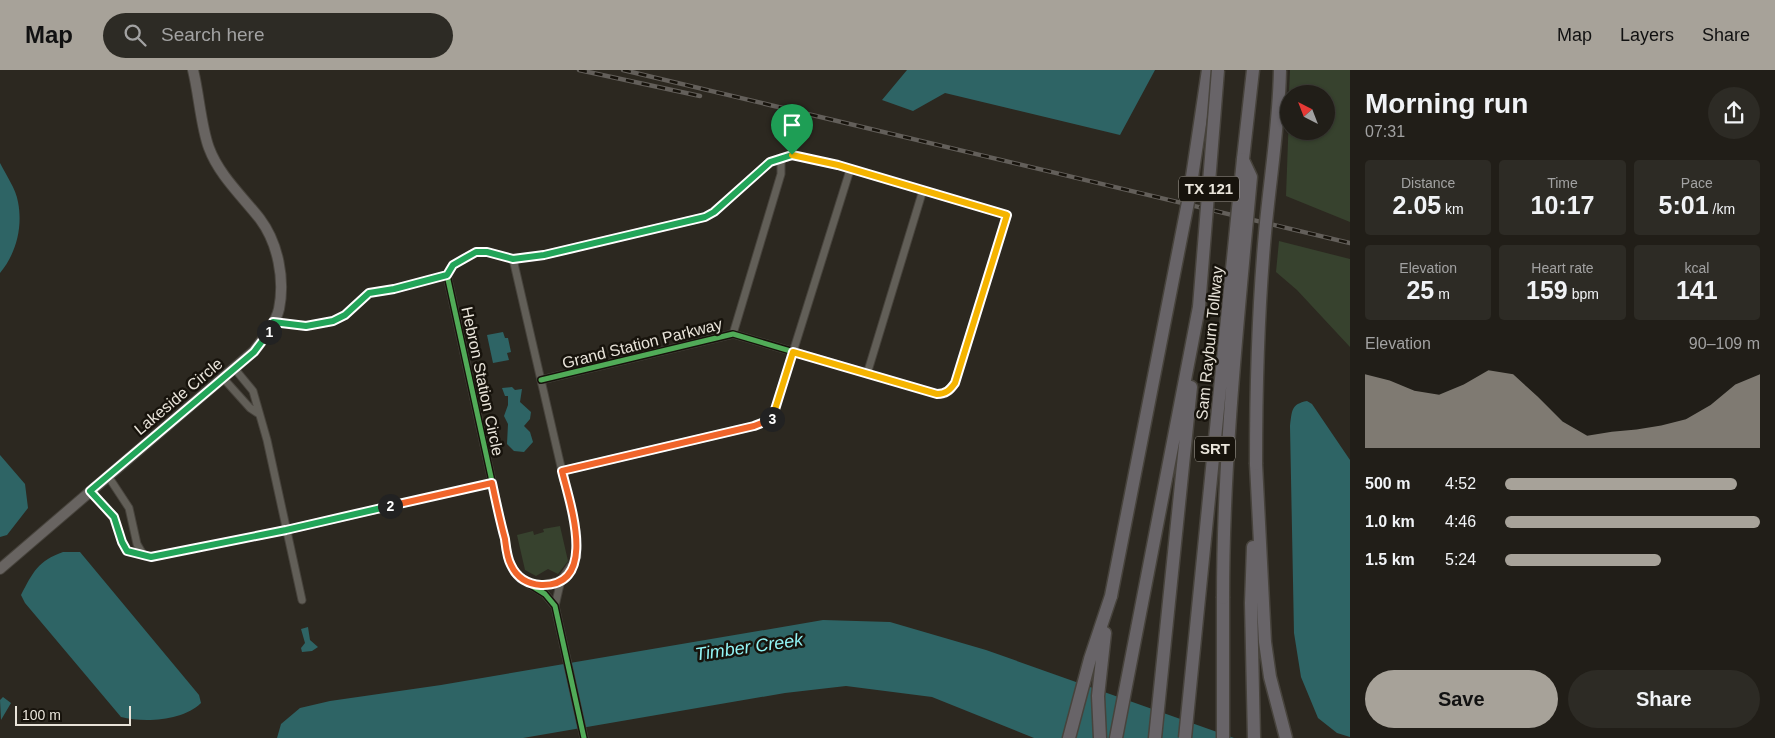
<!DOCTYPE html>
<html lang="en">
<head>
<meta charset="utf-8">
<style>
	:root { --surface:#211e18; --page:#2d2b25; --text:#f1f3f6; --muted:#a2a2a2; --line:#3e3c37; --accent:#a7a299 }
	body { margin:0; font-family:Helvetica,sans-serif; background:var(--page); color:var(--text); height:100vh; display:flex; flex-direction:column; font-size:19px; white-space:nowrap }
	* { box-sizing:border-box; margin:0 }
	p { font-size:16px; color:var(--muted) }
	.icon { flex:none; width:28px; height:28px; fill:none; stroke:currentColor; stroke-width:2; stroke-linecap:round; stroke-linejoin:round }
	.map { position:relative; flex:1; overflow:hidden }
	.drawer { display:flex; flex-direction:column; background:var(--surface); width:425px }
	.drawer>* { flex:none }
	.needle { width:32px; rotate:318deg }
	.fabs { position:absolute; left:1280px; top:15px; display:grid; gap:10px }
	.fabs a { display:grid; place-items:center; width:55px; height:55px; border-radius:50%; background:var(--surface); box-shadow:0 1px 4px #0004,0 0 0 1px var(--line); font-size:25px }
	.scale { position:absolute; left:15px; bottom:12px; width:116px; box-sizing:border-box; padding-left:5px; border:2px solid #e9e4da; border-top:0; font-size:14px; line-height:18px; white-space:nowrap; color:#e9e4da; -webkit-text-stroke:4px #17130c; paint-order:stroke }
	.pin { position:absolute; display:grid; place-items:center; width:42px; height:42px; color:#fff; margin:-51px -21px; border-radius:50% 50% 50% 0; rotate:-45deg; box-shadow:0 0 5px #0007 }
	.pin .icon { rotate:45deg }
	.km { position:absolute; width:25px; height:25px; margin:-12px; border-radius:50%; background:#222; color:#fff; font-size:14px; line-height:25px; text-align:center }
	.round { display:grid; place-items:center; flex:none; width:52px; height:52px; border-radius:26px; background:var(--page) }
	.head { display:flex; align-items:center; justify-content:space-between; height:85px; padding:0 15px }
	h1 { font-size:28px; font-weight:800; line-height:38px }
	.figures { display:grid; grid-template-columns:repeat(3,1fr); gap:8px; height:85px; padding:5px 15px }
	.figures div { display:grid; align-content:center; border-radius:5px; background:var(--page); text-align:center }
	.figures b { font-size:25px; font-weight:800 }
	.figures small { font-size:14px; font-weight:400 }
	.figures p { font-size:14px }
	.chart { height:140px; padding:10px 15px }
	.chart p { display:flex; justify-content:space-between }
	.chart svg { width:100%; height:90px; margin-top:5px; fill:var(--accent); opacity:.7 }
	.cta { display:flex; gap:10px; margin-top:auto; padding:10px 15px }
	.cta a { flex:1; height:58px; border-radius:30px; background:var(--accent); color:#111; font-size:20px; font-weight:800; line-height:58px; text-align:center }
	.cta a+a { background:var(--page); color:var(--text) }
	ul { padding:0 15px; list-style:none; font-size:16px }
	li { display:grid; grid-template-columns:80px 60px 1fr; align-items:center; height:38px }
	li i { height:12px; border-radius:6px; background:var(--accent) }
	header { display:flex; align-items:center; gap:30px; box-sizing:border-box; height:70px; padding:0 25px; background:var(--accent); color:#111 }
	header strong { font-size:24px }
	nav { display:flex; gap:28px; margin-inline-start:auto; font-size:18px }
	.search { width:350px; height:45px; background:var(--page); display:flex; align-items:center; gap:12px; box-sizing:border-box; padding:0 18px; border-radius:28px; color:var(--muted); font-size:19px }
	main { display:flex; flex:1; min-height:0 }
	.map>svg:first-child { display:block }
</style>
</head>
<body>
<header>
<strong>Map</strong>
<div class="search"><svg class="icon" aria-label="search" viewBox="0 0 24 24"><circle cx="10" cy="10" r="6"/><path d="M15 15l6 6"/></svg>Search here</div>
<nav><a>Map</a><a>Layers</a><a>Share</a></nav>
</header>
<main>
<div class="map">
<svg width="1350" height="668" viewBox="0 0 1350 668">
	<rect width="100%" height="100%" fill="#2c2820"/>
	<!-- green -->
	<path fill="#37422e" d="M1290 0H1350V152L1286 126 1289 44V61H1326V24H1289Z
		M1279 171 1350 189V277L1297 220 1276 202Z
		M560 456 568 491 558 504 548 499 536 506 525 500 517 465 533 461 534 465 544 462 543 459Z"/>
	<!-- water -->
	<path fill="#2e6465" d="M907 0H1155L1120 65 945 23 913 41 882 30Z
		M0 93C6 105 16 119 18 132 23 157 16 184 0 203Z
		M503 262 505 268H508L511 282 507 283 509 290 493 293 487 265Z
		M512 317 515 320 522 319 520 332 531 342 530 349 524 356 530 362 533 372 524 382 514 381 507 374 508 354 504 346 508 335V326H505L502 318Z
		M1307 331 1312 334 1350 390V667L1337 663 1318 648 1301 607 1294 563 1290 356C1292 341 1291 334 1307 331Z
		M0 385 25 414 28 438 7 465 0 467Z
		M63 482H80L199 625 201 633C183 651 144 653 121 647L25 533 21 525C33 502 38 491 63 482Z
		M823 550 890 552 986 580 1234 668H1034L932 627 846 616 785 623 523 668H277L281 654 300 638 330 631 441 615Z
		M308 557 310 570 318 577 312 581 302 582 301 578 305 573 301 559Z
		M3 627 11 633 1 650 0 630Z"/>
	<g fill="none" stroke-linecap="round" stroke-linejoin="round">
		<defs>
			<path id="street" d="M513 189 577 466V487L561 510 555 536
				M273 252 306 256 333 251 345 245 369 223 394 219 447 205
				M733 264 781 104V88
				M234 298 253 321 267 370 302 530
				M867 304 923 120
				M223 308 250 338 259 344
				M541 310 733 264 937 324H944L955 313 1007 145 837 95 792 85 770 92 714 142 705 147 544 185 513 189 487 182H475L453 195 447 205 510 494 519 508 545 524 555 536 584 668
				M562 401 754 356 772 349 850 100
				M108 406 129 438 137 474 144 486
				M90 421 113 447 122 472 127 481 151 487 286 460 492 413
				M531 514 543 515 561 510"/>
			<path id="secondary" d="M0 499 254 281C263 269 275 255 279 239 285 209 278 173 260 149 242 126 219 105 209 78 201 57 199 24 193 0"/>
			<path id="highway" d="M1243 89 1253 0
				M1189 127 1208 0
				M1256 394 1265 572 1270 607 1286 668
				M1253 477 1251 533 1254 668
				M1069 668 1090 589 1111 526
				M1100 668 1098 626 1105 563
				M1116 668 1199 237
				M1155 668 1191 317
				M1223 668V528"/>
		</defs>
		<!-- street casing -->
		<use href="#street" stroke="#47433c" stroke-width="9"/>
		<!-- secondary casing -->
		<use href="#secondary" stroke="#47433c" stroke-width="12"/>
		<!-- highway casing -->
		<use href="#highway" stroke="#47433c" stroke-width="15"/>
		<!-- street -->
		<use href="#street" stroke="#625f58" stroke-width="7"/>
		<!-- secondary -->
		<use href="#secondary" stroke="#686461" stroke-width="10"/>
		<!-- highway -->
		<use href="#highway" stroke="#686468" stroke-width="12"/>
		<defs>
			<path id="rail" d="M579 0 700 26
				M623 0 1350 173"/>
		</defs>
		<!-- rail casing -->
		<use href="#rail" stroke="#635f5a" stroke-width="4.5"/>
		<!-- rail -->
		<use href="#rail" stroke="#17130c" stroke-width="2.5" stroke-dasharray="8" stroke-linecap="butt"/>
		<defs>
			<path id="highway-bridge" d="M1199 237 1218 0
				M1256 394C1256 317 1258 240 1265 163 1270 108 1279 55 1280 0
				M1111 526 1189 127
				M1223 528C1223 388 1238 248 1251 107L1244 92
				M1185 668 1243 89"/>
		</defs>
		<!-- highway-bridge casing -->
		<use href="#highway-bridge" stroke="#47433c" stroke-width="15" stroke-linecap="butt"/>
		<!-- highway-bridge -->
		<use href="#highway-bridge" stroke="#686468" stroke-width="12"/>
		<defs>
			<path id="cycleway" d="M541 310 733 264 937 324H944L955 313 1007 145 837 95 792 85 770 92 714 142 705 147 544 185 513 189 487 182H475L453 195 447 205 510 494 519 508 545 524 555 536 584 668"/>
		</defs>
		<!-- cycleway casing -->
		<use href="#cycleway" stroke="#17130c" stroke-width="8"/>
		<!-- cycleway -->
		<use href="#cycleway" stroke="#51ab58" stroke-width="5"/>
	</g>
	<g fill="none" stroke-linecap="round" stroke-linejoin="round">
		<defs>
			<path id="split-1" d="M269 262 273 252 306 256 333 251 345 245 369 223 394 219 447 205 453 195 476 182H487L513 189 544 185 705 147 714 142 770 92 792 85"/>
			<path id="split-2" d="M269 262 254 282 90 421 114 447 122 472 127 481 151 487 286 460 390 436"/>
			<path id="split-3" d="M390 436 492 413C496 432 500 451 505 469 506 477 507 488 511 495 517 508 527 514 541 515 600 517 569 431 562 401L754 356 772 349"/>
			<path id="split-4" d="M772 349 793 282 937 324C946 324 950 320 955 313L1007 145 838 95 792 85"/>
		</defs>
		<!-- split-1 casing -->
		<use href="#split-1" stroke="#fff" stroke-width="10"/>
		<!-- split-2 casing -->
		<use href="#split-2" stroke="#fff" stroke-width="10"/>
		<!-- split-3 casing -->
		<use href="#split-3" stroke="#fff" stroke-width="10"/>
		<!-- split-4 casing -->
		<use href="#split-4" stroke="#fff" stroke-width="10"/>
		<!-- split-1 -->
		<use href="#split-1" stroke="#22a559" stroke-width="6"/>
		<!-- split-2 -->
		<use href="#split-2" stroke="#22a559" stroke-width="6"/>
		<!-- split-3 -->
		<use href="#split-3" stroke="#f0652b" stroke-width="6"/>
		<!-- split-4 -->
		<use href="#split-4" stroke="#f5b400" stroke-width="6"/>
	</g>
	<g text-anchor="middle" stroke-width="5" stroke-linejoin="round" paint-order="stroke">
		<!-- shield labels -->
		<g fill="#17130c" stroke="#aaa59c" stroke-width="1">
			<rect x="1179" y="106.5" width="60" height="25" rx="4"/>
			<rect x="1195" y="366.5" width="40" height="25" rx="4"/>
		</g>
		<g font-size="15" font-weight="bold" fill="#e9e4da">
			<text x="1209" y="124">TX 121</text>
			<text x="1215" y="384">SRT</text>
		</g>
		<!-- street labels -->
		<g font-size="16" fill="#e9e4da" stroke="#17130c">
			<text transform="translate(642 273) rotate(-14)" y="6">Grand Station Parkway</text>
			<text transform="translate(1209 273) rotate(-84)" y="6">Sam Rayburn Tollway</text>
			<text transform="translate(483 311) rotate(78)" y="6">Hebron Station Circle</text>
			<text transform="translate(178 326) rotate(-40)" y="6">Lakeside Circle</text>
		</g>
		<!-- water labels -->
		<g font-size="18" font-style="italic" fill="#92f4f5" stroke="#17130c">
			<text transform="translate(749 577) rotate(-8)" y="6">Timber Creek</text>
		</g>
	</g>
</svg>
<div class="fabs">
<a><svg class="needle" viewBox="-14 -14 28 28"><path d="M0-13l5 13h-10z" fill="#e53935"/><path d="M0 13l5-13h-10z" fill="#a2a2a2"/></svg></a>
</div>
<div class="scale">100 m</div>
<div class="pin" style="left:792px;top:85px;background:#1e9e55"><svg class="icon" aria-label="arrive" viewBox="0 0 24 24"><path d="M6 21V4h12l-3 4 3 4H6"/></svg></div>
<b class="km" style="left:269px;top:262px">1</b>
<b class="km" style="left:390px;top:436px">2</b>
<b class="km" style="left:772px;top:349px">3</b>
</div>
<section class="drawer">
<div class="head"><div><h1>Morning run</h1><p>07:31</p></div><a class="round"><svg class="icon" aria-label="share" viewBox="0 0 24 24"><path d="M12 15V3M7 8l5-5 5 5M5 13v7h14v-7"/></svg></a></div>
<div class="figures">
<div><p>Distance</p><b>2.05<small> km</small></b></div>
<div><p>Time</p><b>10:17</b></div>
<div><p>Pace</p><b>5:01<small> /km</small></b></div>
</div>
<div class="figures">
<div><p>Elevation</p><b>25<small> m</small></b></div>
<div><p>Heart rate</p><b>159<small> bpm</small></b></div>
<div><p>kcal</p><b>141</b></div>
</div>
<div class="chart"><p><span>Elevation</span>90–109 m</p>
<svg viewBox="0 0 160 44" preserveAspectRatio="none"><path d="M0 44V8L10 11L20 16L30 18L40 13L50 6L60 8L70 19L80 31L90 38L100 36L110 35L120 33L130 30L140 23L150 13L160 8V44z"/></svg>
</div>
<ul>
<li><b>500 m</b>4:52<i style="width:91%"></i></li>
<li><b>1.0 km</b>4:46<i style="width:100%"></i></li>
<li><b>1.5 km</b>5:24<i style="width:61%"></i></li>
</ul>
<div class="cta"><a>Save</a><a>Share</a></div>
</section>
</main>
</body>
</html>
